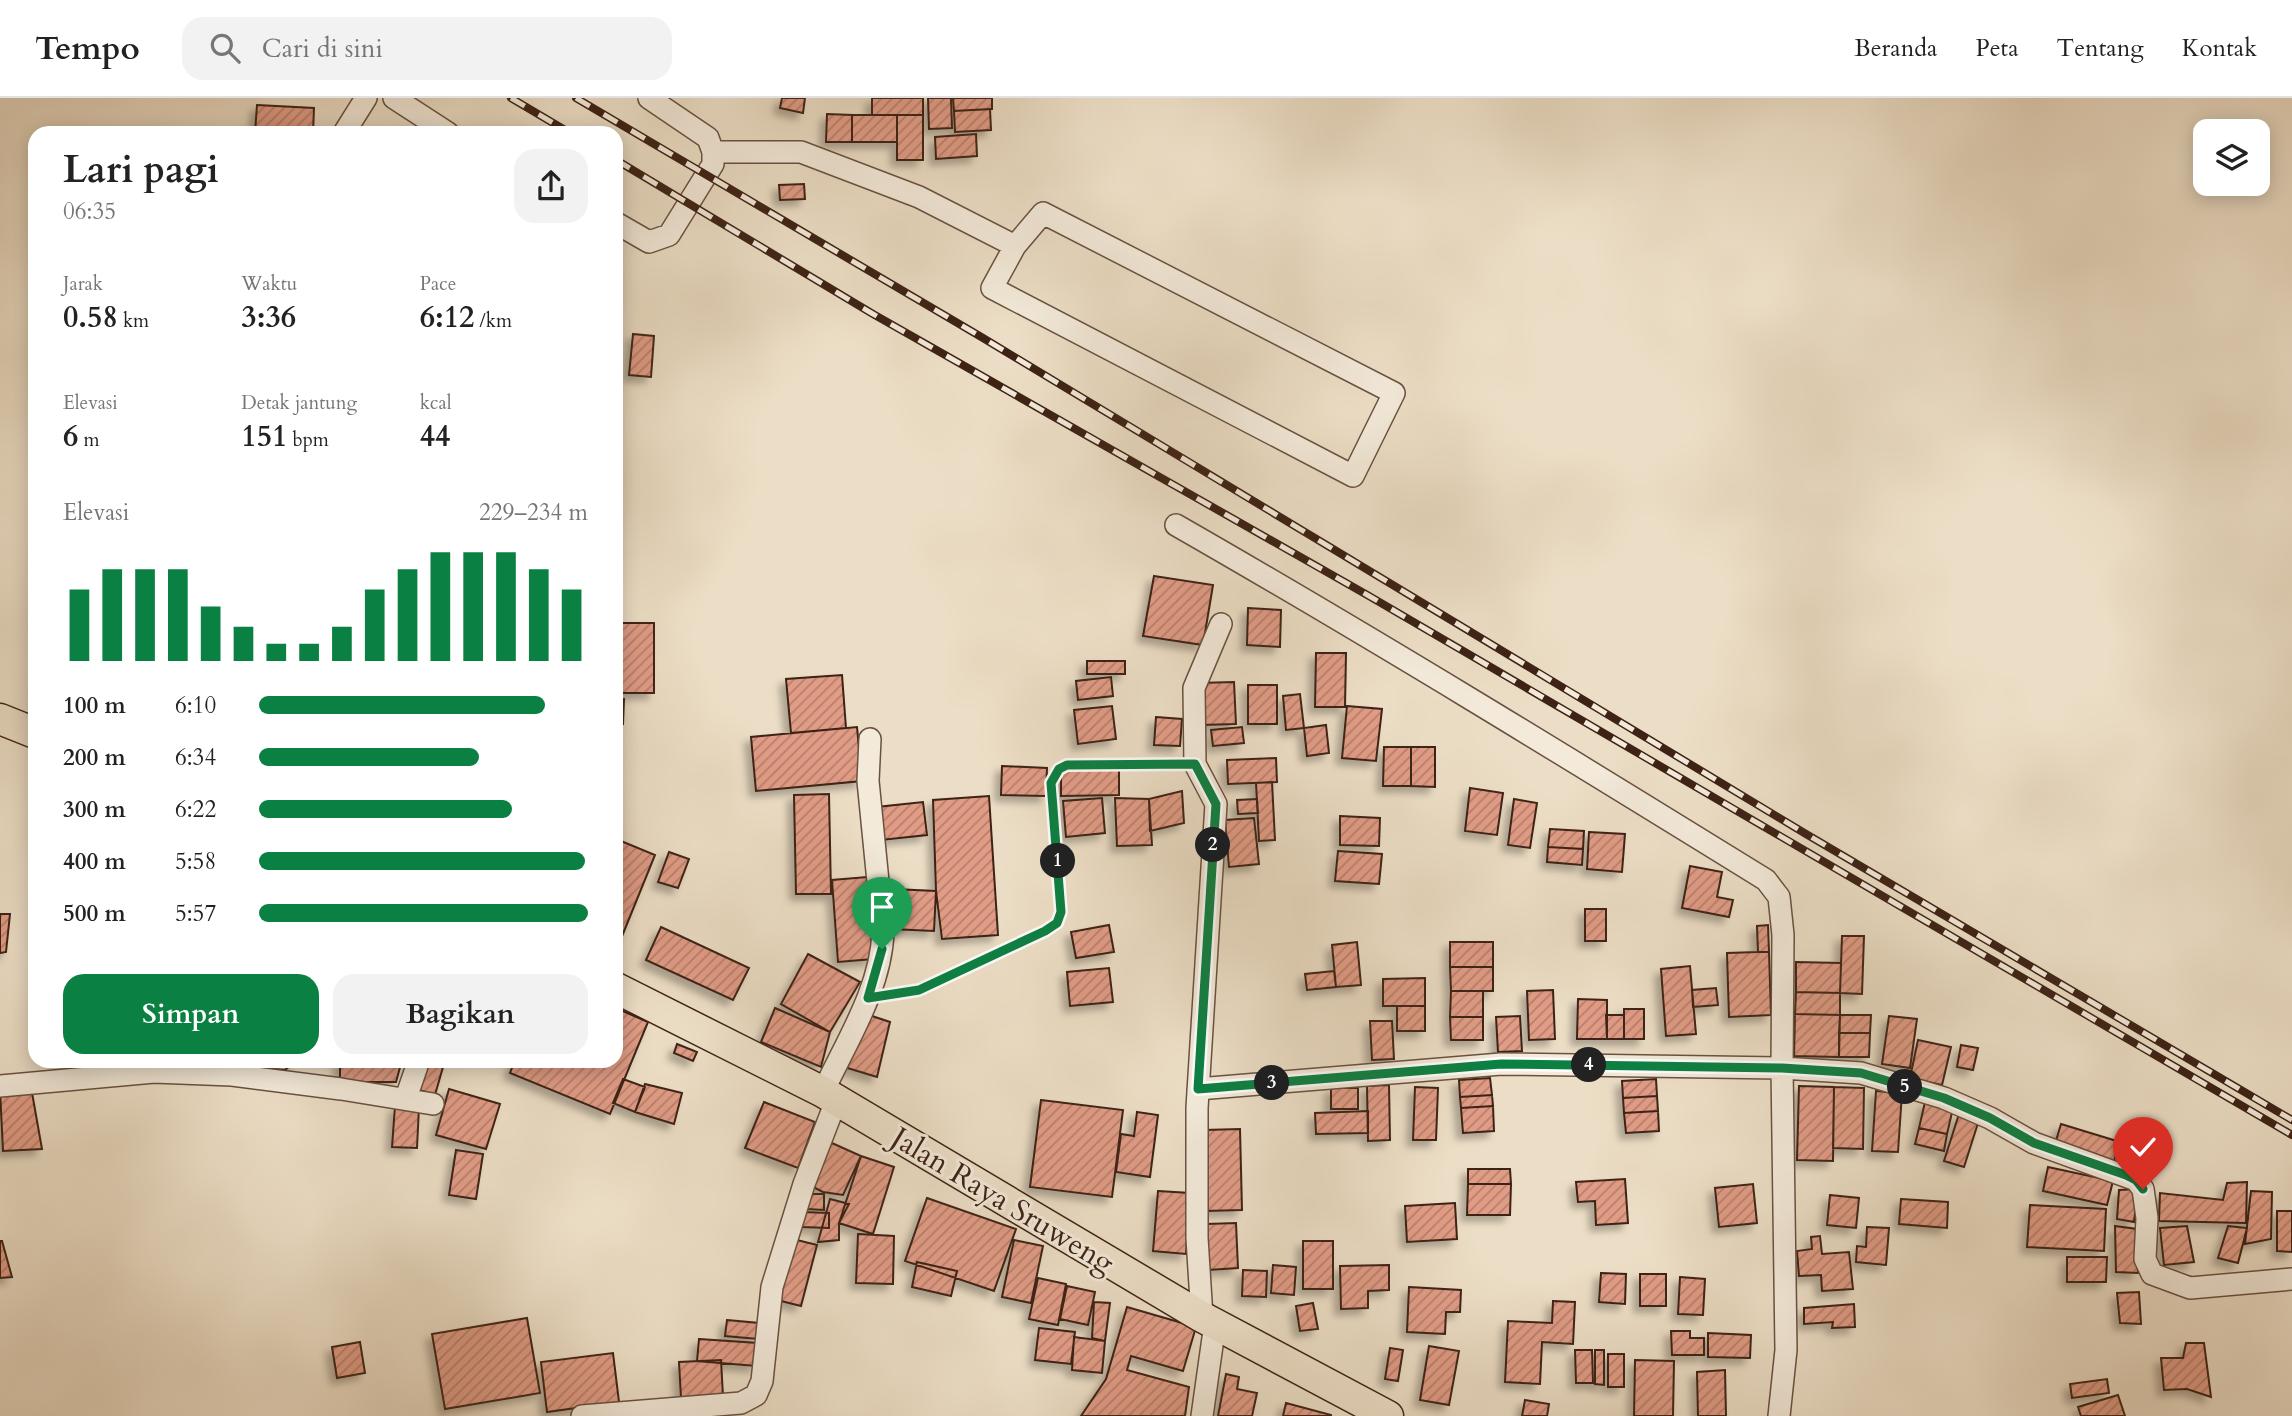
<!DOCTYPE html>
<html lang="id">
<head>
<meta charset="utf-8">
<style>
	:root { --surface:#fff; --page:#f2f2f2; --text:#222; --muted:#767676; --line:#e0e0e0; --accent:#0b8043 }
	body { margin:0; font-family:Cardo,serif; background:var(--page); color:var(--text); height:100vh; display:flex; flex-direction:column; font-size:26px; white-space:nowrap }
	* { box-sizing:border-box; margin:0 }
	p { font-size:23px; color:var(--muted) }
	.icon { flex:none; width:38px; height:38px; fill:none; stroke:currentColor; stroke-width:2; stroke-linecap:round; stroke-linejoin:round }
	.map { position:relative; flex:1; overflow:hidden }
	.drawer { position:absolute; left:28px; top:28px; width:595px; height:942px; display:flex; flex-direction:column; background:var(--surface); border-radius:21px; box-shadow:0 4px 18px #0003 }
	.drawer>* { flex:none }
	.controls { position:absolute; left:2193px; top:21px; display:grid; gap:14px }
	.controls a { display:grid; place-items:center; width:77px; height:77px; border-radius:14px; background:var(--surface); box-shadow:0 4px 18px #0003; font-size:35px }
	.pin { position:absolute; display:grid; place-items:center; width:60px; height:60px; color:#fff; margin:-72px -30px; border-radius:50% 50% 50% 0; rotate:-45deg; box-shadow:0 0 7px #0007 }
	.pin .icon { rotate:45deg }
	.km { position:absolute; width:35px; height:35px; margin:-18px; border-radius:50%; background:#222; color:#fff; font-size:19px; line-height:35px; text-align:center }
	.round { display:grid; place-items:center; flex:none; width:74px; height:74px; border-radius:21px; background:var(--page) }
	.summary { display:flex; align-items:center; justify-content:space-between; height:119px; padding:0 35px }
	h1 { font-size:38px; font-weight:700; line-height:52px }
	.figures { display:grid; grid-template-columns:repeat(3,1fr); gap:10px; height:119px; padding:7px 35px }
	.figures div { display:grid; align-content:center }
	.figures b { font-size:30px; font-weight:700 }
	.figures small { font-size:19px; font-weight:400 }
	.figures p { font-size:19px }
	.chart { height:196px; padding:14px 35px }
	.chart p { display:flex; justify-content:space-between }
	.chart svg { width:100%; height:126px; margin-top:7px; stroke:var(--accent); stroke-width:6 }
	.action { display:flex; gap:14px; margin-top:auto; padding:14px 35px }
	.action a { flex:1; height:80px; border-radius:21px; background:var(--accent); color:#fff; font-size:28px; font-weight:700; line-height:80px; text-align:center }
	.action a+a { background:var(--page); color:var(--text) }
	ul { padding:0 35px; list-style:none; font-size:23px }
	li { display:grid; grid-template-columns:112px 84px 1fr; align-items:center; height:52px }
	li i { height:18px; border-radius:9px; background:var(--accent) }
	header { display:flex; align-items:center; gap:42px; box-sizing:border-box; height:98px; padding:0 35px; background:var(--surface); border-bottom:2px solid var(--line) }
	header strong { font-size:33px }
	nav { display:flex; gap:38px; margin-inline-start:auto; font-size:24px }
	.search { width:490px; height:63px; background:var(--page); display:flex; align-items:center; gap:18px; box-sizing:border-box; padding:0 24px; border-radius:21px; color:var(--muted); font-size:26px }
	.map>svg:first-child { display:block }
</style>
</head>
<body>
<header>
<strong>Tempo</strong>
<div class="search"><svg class="icon" aria-label="search" viewBox="0 0 24 24"><circle cx="10" cy="10" r="6"/><path d="M15 15l6 6"/></svg>Cari di sini</div>
<nav><a>Beranda</a><a>Peta</a><a>Tentang</a><a>Kontak</a></nav>
</header>
<div class="map">
<svg width="2292" height="1318" viewBox="0 0 2292 1318">
	<defs>
		<pattern id="building-hatch" width="6" height="6" patternUnits="userSpaceOnUse" patternTransform="scale(1.75)"><rect width="6" height="6" fill="#e19c86"/><path d="M-1 1l2-2M0 6l6-6M5 7l2-2" fill="none" stroke="#b87f6c"/></pattern>
		<filter id="shadow"><feDropShadow dx="-6" dy="6" stdDeviation="3.5" flood-color="#0004"/></filter>
	</defs>
	<rect width="100%" height="100%" fill="#ecdec6"/>
	<filter id="stains"><feTurbulence type="fractalNoise" baseFrequency=".00286" numOctaves="4"/><feColorMatrix values="0 0 0 0 .2 0 0 0 0 .09 0 0 0 0 .02 0 0 0 .5 -.17"/></filter>
	<radialGradient id="worn" r=".72"><stop offset=".6" stop-color="#630" stop-opacity="0"/><stop offset="1" stop-color="#630" stop-opacity=".3"/></radialGradient>
	<!-- building -->
	<path fill="url(#building-hatch)" stroke="#3d2215" stroke-width="2" filter="url(#shadow)" d="M782 0H805L803 15 780 10Z
		M872 0H923V17H872Z
		M928 0H951L952 30 929 31Z
		M953 0H992V11L954 13Z
		M257 7 314 10 313 35H255Z
		M990 11 991 32 955 34 954 13Z
		M827 16 852 17V44H826Z
		M852 17H897V44H852Z
		M897 17H923V62H897Z
		M976 36 977 58 936 61 935 39Z
		M804 86 805 101 780 102 779 87Z
		M633 236 654 238 651 279 629 277Z
		M1154 478 1213 487 1203 547 1143 538Z
		M1248 510 1281 512 1280 549 1247 547Z
		M616 525H654V595H616Z
		M1316 555H1346L1345 609H1315Z
		M1087 563H1125V576H1087Z
		M842 577 846 630 791 635 786 581Z
		M1111 579 1113 598 1078 602 1076 583Z
		M1234 584 1236 626 1200 627 1198 585Z
		M1248 587H1277V626H1248Z
		M1300 596 1304 630 1286 632 1283 598Z
		M616 601H624L623 626 616 625Z
		M1112 608 1116 641 1078 646 1074 612Z
		M1347 608 1382 611 1376 663 1342 660Z
		M1156 619 1182 621 1180 648 1154 647Z
		M1326 627 1329 655 1307 658 1304 630Z
		M857 629 862 683 756 693 751 639Z
		M1242 629 1244 645 1213 648 1211 632Z
		M1384 649H1411V688H1383Z
		M1411 649H1435V689L1411 688Z
		M1276 660 1277 684 1228 686 1227 662Z
		M1002 668 1047 670 1046 698 1001 697Z
		M1061 671H1119V697L1061 698Z
		M1272 684 1275 742 1259 743 1256 685Z
		M1470 690 1503 695 1497 737 1465 733Z
		M1182 693 1184 725 1150 733 1149 701Z
		M829 696 831 796H796L794 697Z
		M989 698 998 837 942 841 936 793 933 702Z
		M1102 700 1105 735 1066 739 1063 703Z
		M1115 700 1149 701 1152 747 1117 748Z
		M1257 701 1258 715 1238 716 1237 702Z
		M1514 701 1537 705 1530 750 1508 747Z
		M923 704 927 737 881 742 877 709Z
		M1340 718 1380 720 1379 748 1340 747Z
		M1254 720 1259 766 1229 769 1225 722Z
		M1550 731 1584 733 1583 751 1548 749Z
		M1589 734 1625 736 1622 774 1587 771Z
		M621 743 655 757 616 853V755Z
		M1548 749 1583 751 1582 767 1547 764Z
		M1338 753 1382 756 1379 786 1335 783Z
		M669 754 689 761 678 790 658 784Z
		M1690 768 1722 774 1717 799 1733 802 1729 819 1682 810Z
		M867 779 873 861 838 864 832 782Z
		M893 791 936 793 934 833 891 831Z
		M1585 811H1606V843H1585Z
		M0 816H10L6 854 0 855Z
		M1109 827 1114 854 1076 860 1071 834Z
		M1768 827 1769 854H1758L1757 828Z
		M661 829 749 870 733 902 646 862Z
		M1842 838H1864L1862 896 1840 895Z
		M1357 844 1361 887 1336 889 1332 847Z
		M1450 844H1493V869H1450Z
		M1758 854H1769L1771 917 1729 919 1727 855Z
		M808 856 860 884 830 934 781 906Z
		M1796 864 1841 865 1840 895 1796 894Z
		M1690 868 1696 936 1666 938 1661 871Z
		M1450 869H1493V893H1451Z
		M1109 870 1113 904 1070 908 1067 874Z
		M1334 873 1336 889 1307 892 1305 876Z
		M1425 880V908H1383V881Z
		M1716 890 1718 907 1693 909 1692 892Z
		M1553 892 1555 941 1529 942 1527 893Z
		M1451 893H1483V919H1450Z
		M1796 894 1840 895V917L1795 916Z
		M1578 901 1607 902V941H1577Z
		M1397 908H1425V933H1397Z
		M616 910 648 924 610 1016 510 975 515 962H616Z
		M775 910 830 934 821 969 761 944Z
		M1624 911H1644V941H1624Z
		M863 915 890 924 877 979 841 968Z
		M1795 916 1840 917 1839 959 1794 958Z
		M1606 917H1624V941H1607Z
		M1840 917H1871L1870 935H1839Z
		M1520 918 1522 953 1498 954 1496 919Z
		M1889 918 1917 921 1910 970 1882 966Z
		M1450 919H1483V942H1451Z
		M1370 923H1392L1394 961 1372 962Z
		M1839 935H1870L1869 959H1839Z
		M1918 942 1951 949 1942 987 1910 980Z
		M677 946 697 954 693 963 674 955Z
		M1961 947 1978 950 1973 972 1957 969Z
		M251 962H297L285 972 251 970Z
		M340 962H402L396 984H340Z
		M422 962H445L435 997 413 990Z
		M1490 980 1492 997 1460 999 1459 982Z
		M623 981 645 989 635 1014 613 1005Z
		M1656 981 1657 998 1623 1000 1622 983Z
		M645 986 682 995 674 1026 635 1014Z
		M1389 987 1390 1042 1368 1043 1367 988Z
		M1799 988 1834 989 1833 1063 1797 1062Z
		M31 989 42 1051 3 1053 0 992Z
		M1415 989 1438 990 1436 1042H1413Z
		M1834 989 1864 990 1863 1051 1833 1050Z
		M1331 990H1358V1011H1331Z
		M449 991 500 1006 486 1051 436 1037Z
		M1876 993 1902 995 1898 1054 1872 1053Z
		M1492 997 1493 1008 1461 1010 1460 999Z
		M1657 998 1658 1013 1624 1015 1623 1000Z
		M1041 1002 1123 1012 1112 1099 1030 1089Z
		M764 1004 815 1024 798 1070 745 1050Z
		M1925 1004 1953 1010 1947 1036 1919 1030Z
		M395 1008 419 1009 417 1050 392 1049Z
		M1493 1008 1494 1033 1463 1035 1461 1010Z
		M1368 1013V1035L1316 1036 1315 1015Z
		M1658 1013 1659 1033 1626 1035 1624 1015Z
		M1137 1014 1158 1017 1150 1079 1116 1074 1121 1036 1134 1038Z
		M1959 1016 1979 1022 1964 1069 1944 1063Z
		M2061 1026 2120 1044 2114 1063 2055 1046Z
		M1919 1030 1947 1036 1944 1053 1915 1046Z
		M1240 1031 1242 1112 1205 1113 1204 1032Z
		M823 1041 861 1058 843 1097 823 1094 809 1087Z
		M456 1052 483 1056 476 1101 449 1097Z
		M861 1058 894 1069 873 1136 839 1125Z
		M2048 1069 2113 1083 2107 1107 2043 1093Z
		M1468 1071H1510L1511 1086H1468Z
		M1625 1081 1628 1125 1596 1127 1595 1103 1578 1104 1576 1084Z
		M2247 1084 2246 1125 2159 1123 2160 1095 2223 1102 2227 1085Z
		M1468 1086H1511L1510 1117H1467Z
		M1753 1086 1757 1125 1719 1129 1715 1090Z
		M2138 1091 2134 1124 2117 1121 2119 1092Z
		M1158 1093 1190 1095 1186 1156 1153 1153Z
		M2251 1093 2272 1094 2271 1141 2245 1146Z
		M807 1096H824V1112L807 1111Z
		M1830 1097 1859 1100 1856 1130 1827 1127Z
		M927 1100 1016 1131 994 1193 905 1163Z
		M830 1101 849 1106 839 1125V1142L818 1144Z
		M1901 1101 1948 1104 1947 1130 1899 1126Z
		M1455 1105 1457 1141 1407 1144 1405 1108Z
		M2030 1107 2106 1111 2104 1153 2027 1149Z
		M2277 1113H2292V1154L2277 1153Z
		M802 1114 829 1115V1130L802 1129Z
		M1236 1125 1238 1170 1208 1172 1206 1126Z
		M2115 1128 2137 1131 2138 1175 2116 1174Z
		M2187 1128 2194 1164 2164 1167 2160 1130Z
		M2228 1128 2247 1130 2238 1165 2218 1160Z
		M1867 1129 1889 1130 1886 1167 1856 1164 1857 1148 1866 1149Z
		M858 1136 894 1138 893 1186 856 1185Z
		M1820 1138 1822 1156 1849 1154 1853 1191 1822 1193 1821 1177 1799 1178 1797 1153 1812 1151 1811 1139Z
		M793 1141 817 1147 801 1208 777 1202Z
		M1014 1142 1043 1148 1031 1205 1002 1199Z
		M0 1143H2L12 1179 0 1180Z
		M1303 1143H1333V1191H1303Z
		M2067 1159H2107L2106 1184H2067Z
		M917 1164 957 1173 951 1198 912 1189Z
		M1273 1167 1296 1169 1294 1197 1271 1195Z
		M1389 1167V1192L1368 1193V1210L1341 1211 1340 1168Z
		M1243 1172 1267 1173 1266 1199 1242 1198Z
		M1601 1175 1626 1176 1625 1206 1599 1204Z
		M1640 1176H1666V1208H1640Z
		M1680 1179 1705 1181 1703 1217 1678 1216Z
		M1038 1180 1066 1186 1058 1227 1029 1221Z
		M1067 1188 1095 1194 1088 1227 1060 1221Z
		M1409 1189 1461 1192 1460 1214H1446L1445 1236 1407 1234Z
		M2139 1194 2141 1226 2120 1225 2117 1195Z
		M1553 1203 1575 1204 1573 1246 1542 1244 1540 1286 1505 1284 1508 1223 1552 1225Z
		M1094 1204 1110 1205 1105 1243 1092 1240Z
		M1313 1205 1318 1231 1300 1233 1296 1208Z
		M1854 1206 1855 1229 1832 1230 1833 1224 1804 1226V1210Z
		M1127 1209 1196 1229 1183 1273 1131 1258 1127 1272 1189 1289 1185 1318H1081L1106 1281Z
		M527 1220 540 1295 445 1311 432 1236Z
		M727 1222 759 1225 758 1241 725 1238Z
		M1039 1230 1075 1234 1071 1266 1035 1262Z
		M1671 1233H1690V1240H1704V1257H1672Z
		M1708 1235 1751 1237 1750 1260 1708 1259Z
		M1074 1239 1105 1243 1102 1275 1072 1272Z
		M699 1241 758 1245 756 1268 697 1263Z
		M360 1244 365 1275 337 1280 332 1249Z
		M2186 1245H2204L2211 1299 2187 1291 2164 1292 2161 1260H2183Z
		M1429 1248 1459 1253 1449 1307 1420 1302Z
		M1390 1250 1403 1252 1398 1283 1385 1281Z
		M1575 1252H1592L1593 1285H1576Z
		M1595 1252H1604V1287L1595 1286Z
		M613 1255 619 1304 547 1314 541 1264Z
		M1608 1256H1624V1289H1608Z
		M721 1262 723 1298 681 1300 679 1264Z
		M1635 1262 1674 1263 1673 1318H1634Z
		M1725 1272 1726 1318H1698L1697 1274Z
		M1226 1276 1239 1279 1237 1291 1257 1295 1252 1318H1218Z
		M2107 1281 2109 1295 2072 1300 2070 1286Z
		M2118 1297 2125 1318H2081L2078 1309Z
		M1525 1302 1549 1306 1547 1318H1522Z
		M1286 1305 1331 1317V1318H1283Z"/>
	<g fill="none" stroke-linecap="round" stroke-linejoin="round">
		<defs>
			<path id="minor" d="M394 0 448 35
				M344 35 366 0
				M713 54H801L919 99 1015 148
				M1043 115 1394 295 1353 378 992 190 1015 148Z
				M616 125 649 144 669 137 713 66V54L708 40 649 0
				M1176 427C1375 541 1570 661 1766 782L1779 799 1783 837 1782 970 1786 1252 1779 1318
				M0 988 154 974 232 977 341 991 433 1006
				M1198 991 1501 966 1782 970 1861 975 1944 1000 1990 1020 2034 1045 2136 1082 2143 1091 2147 1120 2145 1161 2152 1176 2190 1190 2292 1181
				M823 994C846 944 881 891 883 834L868 683 870 641
				M406 1000 419 962
				M1202 1219 1197 1140V1010L1216 706 1195 666 1194 590 1221 526
				M582 1318 741 1305 756 1297 762 1283 772 1189 804 1086 836 1003
				M1202 1318 1215 1226"/>
			<path id="highway" d="M0 621 35 635
				M616 890 823 994 1202 1219 1388 1318"/>
		</defs>
		<!-- minor casing -->
		<use href="#minor" stroke="#695141" stroke-width="24"/>
		<!-- highway casing -->
		<use href="#highway" stroke="#3d2215" stroke-width="33"/>
		<!-- path -->
		<path stroke="#3d2215" stroke-width="3.5" stroke-dasharray="2 3.5" stroke-linecap="butt" d="M891 896 919 892 1045 833 1057 825 1061 814 1051 685 1059 671 1067 667 1176 666"/>
		<!-- minor -->
		<use href="#minor" stroke="#f3eada" stroke-width="21"/>
		<!-- highway -->
		<use href="#highway" stroke="#ecdec6" stroke-width="30"/>
		<defs>
			<path id="rail" d="M511 0 570 35
				M576 0 983 240 1806 736 2292 1022
				M616 62 873 216 1369 498 2292 1037"/>
		</defs>
		<!-- rail casing -->
		<use href="#rail" stroke="#3d2215" stroke-width="8"/>
		<!-- rail -->
		<use href="#rail" stroke="#f3eada" stroke-width="5" stroke-dasharray="16" stroke-linecap="butt"/>
	</g>
	<g fill="none" stroke-linecap="round" stroke-linejoin="round">
		<defs>
			<path id="route" d="M882 851 868 900 919 892 1045 833 1057 825 1061 814 1051 685 1059 671 1067 667 1195 666 1216 706 1198 991 1501 966 1782 970 1861 975 1944 1000 1990 1020 2034 1045 2126 1077 2136 1082 2143 1091"/>
		</defs>
		<!-- route casing -->
		<use href="#route" stroke="#fff" stroke-width="14"/>
		<!-- route -->
		<use href="#route" stroke="#0b8043" stroke-width="9"/>
	</g>
	<g text-anchor="middle" stroke-width="6" stroke-linejoin="round" paint-order="stroke">
		<!-- street labels -->
		<g font-size="30" fill="#3d2215" stroke="#f3eada">
			<text transform="translate(1003 1102) rotate(31)" y="10">Jalan Raya Sruweng</text>
		</g>
	</g>
	<rect width="100%" height="100%" filter="url(#stains)"/>
	<rect width="100%" height="100%" fill="url(#worn)"/>
</svg>
<div class="controls">
<a><svg class="icon" aria-label="layers" viewBox="0 0 24 24"><path d="M12 4l9 5-9 5-9-5zM3 14l9 5 9-5"/></svg></a>
</div>
<div class="pin" style="left:882px;top:851px;background:#1e9e55"><svg class="icon" aria-label="arrive" viewBox="0 0 24 24"><path d="M6 21V4h12l-3 4 3 4H6"/></svg></div>
<div class="pin" style="left:2143px;top:1091px;background:#d93025"><svg class="icon" aria-label="check" viewBox="0 0 24 24"><path d="M5 12l5 5 9-10"/></svg></div>
<b class="km" style="left:1058px;top:763px">1</b>
<b class="km" style="left:1213px;top:747px">2</b>
<b class="km" style="left:1272px;top:985px">3</b>
<b class="km" style="left:1589px;top:967px">4</b>
<b class="km" style="left:1905px;top:989px">5</b>
<section class="drawer">
<div class="summary"><div><h1>Lari pagi</h1><p>06:35</p></div><a class="round"><svg class="icon" aria-label="share" viewBox="0 0 24 24"><path d="M12 15V3M7 8l5-5 5 5M5 13v7h14v-7"/></svg></a></div>
<div class="figures">
<div><p>Jarak</p><b>0.58<small> km</small></b></div>
<div><p>Waktu</p><b>3:36</b></div>
<div><p>Pace</p><b>6:12<small> /km</small></b></div>
</div>
<div class="figures">
<div><p>Elevasi</p><b>6<small> m</small></b></div>
<div><p>Detak jantung</p><b>151<small> bpm</small></b></div>
<div><p>kcal</p><b>44</b></div>
</div>
<div class="chart"><p><span>Elevasi</span>229–234 m</p>
<svg viewBox="0 0 160 44" preserveAspectRatio="none"><path d="M5 44V19M15 44V12M25 44V12M35 44V12M45 44V25M55 44V32M65 44V38M75 44V38M85 44V32M95 44V19M105 44V12M115 44V6M125 44V6M135 44V6M145 44V12M155 44V19"/></svg>
</div>
<ul>
<li><b>100 m</b>6:10<i style="width:87%"></i></li>
<li><b>200 m</b>6:34<i style="width:67%"></i></li>
<li><b>300 m</b>6:22<i style="width:77%"></i></li>
<li><b>400 m</b>5:58<i style="width:99%"></i></li>
<li><b>500 m</b>5:57<i style="width:100%"></i></li>
</ul>
<div class="action"><a>Simpan</a><a>Bagikan</a></div>
</section>
</div>
</body>
</html>
